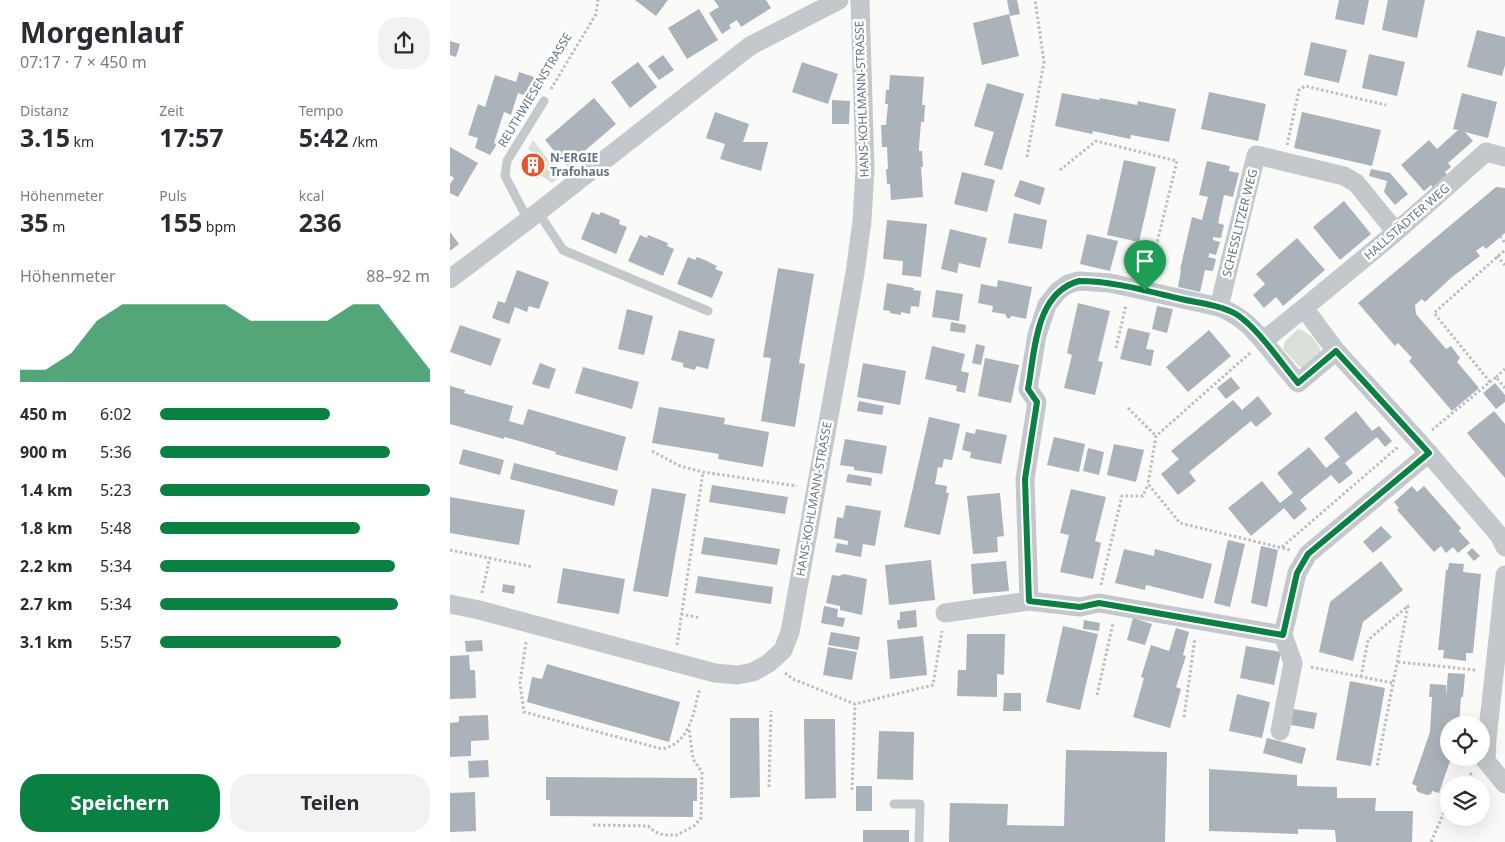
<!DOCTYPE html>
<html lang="de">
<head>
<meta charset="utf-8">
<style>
	:root { --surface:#fff; --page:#f2f2f3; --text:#2b2b33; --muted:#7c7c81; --accent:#0b8043 }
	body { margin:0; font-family:"Noto Sans",sans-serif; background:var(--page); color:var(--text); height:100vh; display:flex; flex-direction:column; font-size:19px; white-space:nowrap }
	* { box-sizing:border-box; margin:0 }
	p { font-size:16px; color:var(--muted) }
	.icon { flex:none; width:28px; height:28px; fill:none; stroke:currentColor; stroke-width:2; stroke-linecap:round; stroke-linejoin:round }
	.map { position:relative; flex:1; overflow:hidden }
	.drawer { display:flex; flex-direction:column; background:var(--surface); width:450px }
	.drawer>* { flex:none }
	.controls { position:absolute; left:990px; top:716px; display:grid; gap:10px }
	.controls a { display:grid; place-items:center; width:50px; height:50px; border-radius:50%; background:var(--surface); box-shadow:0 5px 20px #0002; font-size:25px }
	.pin { position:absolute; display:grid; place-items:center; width:42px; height:42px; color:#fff; margin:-51px -21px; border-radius:50% 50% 50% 0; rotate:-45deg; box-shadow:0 0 5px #0007 }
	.pin .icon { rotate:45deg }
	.round { display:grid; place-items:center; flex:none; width:52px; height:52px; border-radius:20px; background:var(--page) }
	.summary { display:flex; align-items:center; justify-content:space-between; height:85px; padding:0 20px }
	h1 { font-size:28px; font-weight:700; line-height:38px }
	.metrics { display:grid; grid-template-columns:repeat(3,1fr); gap:8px; height:85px; padding:5px 20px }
	.metrics div { display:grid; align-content:center }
	.metrics b { font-size:25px; font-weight:700 }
	.metrics small { font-size:14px; font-weight:400 }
	.metrics p { font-size:14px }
	.chart { height:140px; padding:10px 20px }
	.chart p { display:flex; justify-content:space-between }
	.chart svg { width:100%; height:90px; margin-top:5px; fill:var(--accent); opacity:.7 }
	.action { display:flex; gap:10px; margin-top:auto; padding:10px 20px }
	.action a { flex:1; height:58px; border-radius:20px; background:var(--accent); color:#fff; font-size:20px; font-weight:700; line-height:58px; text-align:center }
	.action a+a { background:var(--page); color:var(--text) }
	ul { padding:0 20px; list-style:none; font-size:16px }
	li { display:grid; grid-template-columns:80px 60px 1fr; align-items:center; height:38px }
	li i { height:12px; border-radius:6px; background:var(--accent) }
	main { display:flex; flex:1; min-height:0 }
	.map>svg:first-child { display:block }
</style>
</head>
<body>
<main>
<section class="drawer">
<div class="summary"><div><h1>Morgenlauf</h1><p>07:17 · 7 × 450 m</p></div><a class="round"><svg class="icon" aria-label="share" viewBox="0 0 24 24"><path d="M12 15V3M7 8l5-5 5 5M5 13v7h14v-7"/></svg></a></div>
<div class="metrics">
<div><p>Distanz</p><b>3.15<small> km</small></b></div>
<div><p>Zeit</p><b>17:57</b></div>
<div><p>Tempo</p><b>5:42<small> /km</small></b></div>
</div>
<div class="metrics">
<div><p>Höhenmeter</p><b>35<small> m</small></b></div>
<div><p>Puls</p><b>155<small> bpm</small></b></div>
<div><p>kcal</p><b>236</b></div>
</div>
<div class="chart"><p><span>Höhenmeter</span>88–92 m</p>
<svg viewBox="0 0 160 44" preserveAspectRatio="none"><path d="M0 44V38L10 38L20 30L30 14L40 6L50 6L60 6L70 6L80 6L90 14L100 14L110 14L120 14L130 6L140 6L150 22L160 38V44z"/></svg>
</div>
<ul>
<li><b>450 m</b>6:02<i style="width:63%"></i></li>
<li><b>900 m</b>5:36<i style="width:85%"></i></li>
<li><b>1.4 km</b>5:23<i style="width:100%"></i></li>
<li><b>1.8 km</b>5:48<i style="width:74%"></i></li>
<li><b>2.2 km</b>5:34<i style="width:87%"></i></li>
<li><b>2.7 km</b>5:34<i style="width:88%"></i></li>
<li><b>3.1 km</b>5:57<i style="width:67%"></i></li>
</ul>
<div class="action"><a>Speichern</a><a>Teilen</a></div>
</section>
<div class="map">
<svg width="1055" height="842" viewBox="0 0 1055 842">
	<rect width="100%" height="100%" fill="#fafaf8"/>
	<!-- green -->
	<path fill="#dadfd7" d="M83 140 111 176 102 183 90 175 98 163 78 149Z
		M848 329C855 329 875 347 870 355 867 360 859 364 854 368L850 367 833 349 835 341Z"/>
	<!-- building -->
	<path fill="#aab3b9" d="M185 0H218L206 16Z
		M264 0H316L321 8 291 27 287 20 279 25 281 28 272 34 259 13 269 7Z
		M557 0H567L570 14 560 16Z
		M889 0H919L914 25 885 19Z
		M938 0H975L967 38 932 30Z
		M249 9 268 40 237 59 218 28Z
		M559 14 569 56 532 65 523 23Z
		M1027 30 1055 37V65L1052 76 1017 67Z
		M0 41 10 44 6 57 0 55Z
		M861 42 897 50 889 83 854 75Z
		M919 54 955 62 947 96 912 88Z
		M213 55 224 70 209 80 198 66Z
		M188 62 207 87 180 108 161 82Z
		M352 62 388 74 378 104 342 92Z
		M69 72 93 80 83 98 68 93 61 115 54 112 44 143 47 144 40 155 25 148 28 138 18 135 28 104 35 107 45 75 66 82Z
		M440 75 474 77 472 105H475L474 122H471L469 147V151H472L473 167H471L473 197 441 200 440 184H437L436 169H438L437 147H432L431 125H436L438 104H435L436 90H439Z
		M537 83 574 94 552 170 534 165 544 132 524 126Z
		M759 92 816 104 808 141 751 129Z
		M612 93 649 100 650 98 687 105 688 101 726 109 719 142 681 135 680 139 643 131 642 134 605 126Z
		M1012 93 1047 102 1038 138 1015 132 1023 141 998 163 1001 167 995 172 997 175 983 188 981 185 974 191 951 165 979 140 987 149 1008 130 1003 129Z
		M144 98 166 124 117 166 95 140Z
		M382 100 400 101 399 124H382Z
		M265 112 299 124 293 142H318L311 171 270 159 275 144 256 138Z
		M852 112 931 130 922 166 844 148Z
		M0 147 28 163 8 197 0 193V184L4 178 0 175Z
		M80 153 96 163 87 178 71 167Z
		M674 160 706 167 689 242 657 235Z
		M757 161 780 166 779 171 789 173 783 197 774 195 768 223 774 225 771 238 763 237V240L770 242 766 255 759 253V256L758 257 766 259 763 271 755 270 750 292 728 287 731 270H730L742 217 752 220 754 212 758 197 749 195Z
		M921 169 940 173 958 194 945 205 934 192 937 181 919 176Z
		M512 172 545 180 537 212 504 204Z
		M570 180 595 188 590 205 564 196Z
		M1046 187 1055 188V233L1036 249 1033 246 1026 251 1030 256 1002 277 975 302 972 299 965 305 966 314 996 349 1001 346 1010 358 1007 362 1029 388 1002 411 959 361 962 358 948 343 945 346 908 303Z
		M894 201 921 234 890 260 863 227Z
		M142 212 149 215 151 212 170 220 169 224 177 227 166 254 131 239Z
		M564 213 597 220 592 249 558 243Z
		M437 220 477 224 471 277 452 275 453 261 433 259Z
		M500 229 537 238 530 268 509 263 507 273 491 269Z
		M0 232 9 244 0 251Z
		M637 234 668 241 660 271 630 264Z
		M190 235 197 238 198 235 218 243 217 246 224 249 213 276 178 261Z
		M847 238 875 270 833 306 826 297 814 308 803 295 815 284 806 274Z
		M687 244 702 248 697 271 682 267Z
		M238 257 245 260 247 257 257 261 267 266 265 269 273 272 262 298 227 284Z
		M328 268 364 274 349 363 355 364 345 427 311 421 321 358 313 357Z
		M67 270 99 282 89 309 79 306 77 312 65 307 59 324 42 318 48 301 55 303Z
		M548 280 582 287 576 319 562 316 558 319 555 314 542 312 543 306 528 303 531 284 547 287Z
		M437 283 464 288 463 290 471 291 469 307 461 306 460 314 451 312V315L440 313V311L433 310Z
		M486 290 513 294 509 321 482 317Z
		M628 303 660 311 648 361 653 362 645 395 614 388 622 355 617 353Z
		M707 306 723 309 717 333 702 329Z
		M177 309 203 316 194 355 168 349Z
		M501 322 516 325 515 333 500 331Z
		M10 325 51 339 41 366 0 352Z
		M678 328 700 333 696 349 704 350 701 366 670 359Z
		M229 330 265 339 258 369 246 366 245 370 233 367V363L221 360Z
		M759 330 781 356 738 392 716 367Z
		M526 344 535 346 531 365 522 363Z
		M482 346 515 354 511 371 519 373 515 393 506 391 507 386 475 379Z
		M535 358 569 365 561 403 528 396Z
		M90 363 106 369 99 389 82 384Z
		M413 363 456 371 450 405 407 397Z
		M133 367 189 382 182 409 125 393Z
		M781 377 790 388 776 399 767 388Z
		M1045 383 1055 395V402L1046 409 1033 393Z
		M0 386 15 390 14 393 63 406 59 421 73 425 78 409 176 437 167 471 105 454 106 452 69 441 54 437V439L0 424Z
		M808 396 822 414 806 427 801 421 739 472 746 481 728 495 711 474 729 459 721 451 783 400 792 410Z
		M409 401 434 406 432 415 407 411Z
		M209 407 275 418 274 424 319 432 313 467 268 459 269 454 202 443Z
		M906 411 922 431 929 426 942 441 935 447 927 437 895 463 903 473 889 484 881 475 850 500 857 509 844 520 834 508 801 536 778 508 812 481 830 503 843 493 827 473 859 447 876 468 890 457 874 438Z
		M1044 411 1055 424V478L1017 433Z
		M479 417 510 424 502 460 494 459 492 468 488 467 485 484 497 486 496 493H499L490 535 454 527Z
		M526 429 557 435 551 464 520 458 521 452 512 450 516 432 525 434Z
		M604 437 635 444 629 472 597 465Z
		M395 439 437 446 432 474 404 470V467L390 465Z
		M664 444 694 450 686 482 657 475Z
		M638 448 654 452 649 475 633 471Z
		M13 449 54 460 50 475 9 464Z
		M64 463 168 490 164 506 60 479Z
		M398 474 422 478 421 486 396 482Z
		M262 485 338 497 335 514 259 502Z
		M962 486 967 492 974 486 1011 528 1009 531 1020 543 1008 553 1003 547 996 553 991 546 984 552 947 510 949 508 944 502Z
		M202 488 236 494 218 597 183 591Z
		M621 489 656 497 645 541 651 543 643 579 610 572 619 535 610 533Z
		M550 493 554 536 547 537 548 552 523 554 517 496Z
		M0 497 75 510 69 545 0 533Z
		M396 505 431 511 425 546 413 544 411 557 385 552 387 543 397 545 398 543V541L384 538 387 517 393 518Z
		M931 526 942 537 923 553 913 542Z
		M254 537 330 549 327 565 251 554Z
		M778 540 795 544 780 607 764 603Z
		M811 546 828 550 817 607 801 603Z
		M1022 548 1030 556 1024 561 1017 553Z
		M674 549 704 556 705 549 762 564 753 599 696 585 695 590 665 583Z
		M481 560 485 600 439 605 435 565Z
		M556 561 559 591 523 594 521 564Z
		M931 561 953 590 913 622 903 661 869 652 880 602Z
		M999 563 1014 564 1013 572 1031 574 1023 653H1016V661L993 658 994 650H988L996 570H998Z
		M113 568 175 579 169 614 107 603Z
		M394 574 417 579 412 615 390 610V606L376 603 382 575 389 576Z
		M248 576 323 587 321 604 245 593Z
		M53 584 65 586 64 594 52 592Z
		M374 606 388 609 387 617 395 618 393 627 371 623Z
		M466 610 467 627 448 629 447 620H450V612Z
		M683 618 702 624 695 645 677 640Z
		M634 620 650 623 649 631 633 629Z
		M613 626 648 634 630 710 596 702Z
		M726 628 739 632 733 655 736 656 726 687 731 689 720 728 683 717 694 678 691 677 701 645 719 651Z
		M381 632 410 637 408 650 378 645Z
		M517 634H555L554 675 547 674V697L507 696 508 670H516Z
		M473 636 477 675 440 679 437 640Z
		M32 640 33 651 16 652 15 641Z
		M796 646 831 652 824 685 790 678Z
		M378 647 407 652 402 680 373 675Z
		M19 655 20 670H25L26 698 0 699V656Z
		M97 664 230 702 219 742 77 702 82 677 92 679Z
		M998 673 1015 674 1013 697H1011L1009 725H999V758H1001L989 793 982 791 981 794 977 795 968 792 966 789 967 786 962 784 980 732 982 697H979L980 684 996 685V696Z
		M900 681 935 688 921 766 886 760Z
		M554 693H571V711H553Z
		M787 694 820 702 812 738 779 731Z
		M843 709 867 713 864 729 841 725Z
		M38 715 39 740 21 741V756L0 757V723L9 722V716Z
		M280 718H309L310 797 280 798Z
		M354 719H385L386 798 355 799Z
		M429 731 464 732 463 780 427 779Z
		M817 738 856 748 852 764 813 753Z
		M616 750 717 752 715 842H499L500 803 558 804 557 825 614 826Z
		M38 760 39 777 19 778 18 761Z
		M759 769 847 775V786L887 787V798H926L925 811H963L962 842H886L885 830 848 829V834L759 831Z
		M96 777 247 778V801H243V817L100 816V800H96Z
		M406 786H422V811H406Z
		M25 792 26 831 0 832V793Z
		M413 830H459V842H413Z"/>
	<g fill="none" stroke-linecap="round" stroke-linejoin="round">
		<!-- path -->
		<path stroke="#bbbfc2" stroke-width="3" stroke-dasharray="2.5 2.5" stroke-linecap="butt" d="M101 89 146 14 148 0
			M837 145 849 90 855 86 936 105
			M577 157 594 62 585 0
			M610 170 646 141 727 161 700 272
			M1050 236 1055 243
			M1047 256 1055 265
			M666 348 676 305
			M800 353 706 436 698 484 730 523 840 550
			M1046 377 1055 369
			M1040 382 984 313 1055 250
			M678 408 706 436
			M982 430 1046 377 1055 388
			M202 451 230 466 253 472 347 486
			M832 547 948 447
			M0 550 83 567
			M651 585 672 496H693L698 484
			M32 593 40 557
			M231 614 250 618
			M76 642 70 683 74 712 212 749C241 743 243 712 250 688
			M227 645 253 472
			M948 662 1026 670
			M861 667 943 683
			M335 673 343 679 405 704 483 685 492 631
			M911 677 918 640 958 606 927 766
			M647 695 663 623
			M734 717 745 638
			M1009 785 1023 772
			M319 787 321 711
			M402 790 405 704
			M143 825 198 826 205 832 214 835H227L244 826 251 818 252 772 243 759 239 728
			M981 842 999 801"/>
		<!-- lane -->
		<path stroke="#c3c8cc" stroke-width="9" d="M88 212 113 250 258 311
			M78 220 55 176 57 161 94 101
			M444 804H470L469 842"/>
		<!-- street -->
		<path stroke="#c3c8cc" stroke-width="19" d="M0 279 78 220 300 46 389 0
			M769 307 806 155 894 176 906 183 946 232
			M854 308 946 232 1036 152 1055 157
			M886 351 848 383 813 341 854 308 886 351 968 441 1049 535 1055 547
			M1055 575 1037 739 1036 761 1055 784
			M579 601 575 479 587 402 578 389 587 335 597 305 608 291 618 284 629 281 660 283 769 307C790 316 799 324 813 341
			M0 604 29 610 265 673 287 675 303 672 319 663 333 650 340 632 405 273 412 221 415 169 410 0
			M495 613 579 601 630 607 649 603 833 635 847 573 858 554 979 453
			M830 731 843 663 833 635"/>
	</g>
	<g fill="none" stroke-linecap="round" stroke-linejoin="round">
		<defs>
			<path id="route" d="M629 281C663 281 697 291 731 299 749 303 770 305 786 314 807 327 831 363 848 383L886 351 979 453 858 554 847 573 833 635 649 603 630 607 579 601 575 479 587 402 578 389C585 351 585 293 629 281Z"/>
		</defs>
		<!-- route casing -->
		<use href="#route" stroke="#fff" stroke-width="10"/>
		<!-- route -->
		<use href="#route" stroke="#0b8043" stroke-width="6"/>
	</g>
	<!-- icons -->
	<defs>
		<symbol id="building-disc" viewBox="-11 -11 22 22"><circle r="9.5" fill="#e4572e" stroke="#fff"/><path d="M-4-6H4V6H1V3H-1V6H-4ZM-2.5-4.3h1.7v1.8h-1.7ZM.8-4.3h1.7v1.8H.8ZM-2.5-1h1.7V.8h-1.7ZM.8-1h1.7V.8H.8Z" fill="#fff"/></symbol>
	</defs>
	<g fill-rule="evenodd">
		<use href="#building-disc" x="69" y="151" width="28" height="28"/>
	</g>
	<g text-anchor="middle" stroke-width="5" stroke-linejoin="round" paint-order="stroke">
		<!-- street labels -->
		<g font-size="12" fill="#657683" stroke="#fff">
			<text transform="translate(85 90) rotate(-59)" y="4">REUTHWIESENSTRASSE</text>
			<text transform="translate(412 99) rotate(-92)" y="4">HANS-KOHLMANN-STRASSE</text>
			<text transform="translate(957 222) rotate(-41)" y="4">HALLSTÄDTER WEG</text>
			<text transform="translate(790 223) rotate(-76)" y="4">SCHESSLITZER WEG</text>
			<text transform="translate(364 499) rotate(-80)" y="4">HANS-KOHLMANN-STRASSE</text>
		</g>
		<!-- poi labels -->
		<g font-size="12" font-weight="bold" fill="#657683" stroke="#fff" text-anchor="start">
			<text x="100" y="162">N-ERGIE<tspan x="100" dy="14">Trafohaus</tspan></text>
		</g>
	</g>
</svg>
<div class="controls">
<a><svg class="icon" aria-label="locate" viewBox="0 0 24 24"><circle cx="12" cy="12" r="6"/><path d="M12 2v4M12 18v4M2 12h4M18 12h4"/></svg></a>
<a><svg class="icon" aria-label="layers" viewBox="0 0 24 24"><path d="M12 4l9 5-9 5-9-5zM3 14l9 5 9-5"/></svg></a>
</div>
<div class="pin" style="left:695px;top:291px;background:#1e9e55"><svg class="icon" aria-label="arrive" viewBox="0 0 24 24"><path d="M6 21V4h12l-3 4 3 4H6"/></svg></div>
</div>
</main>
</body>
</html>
